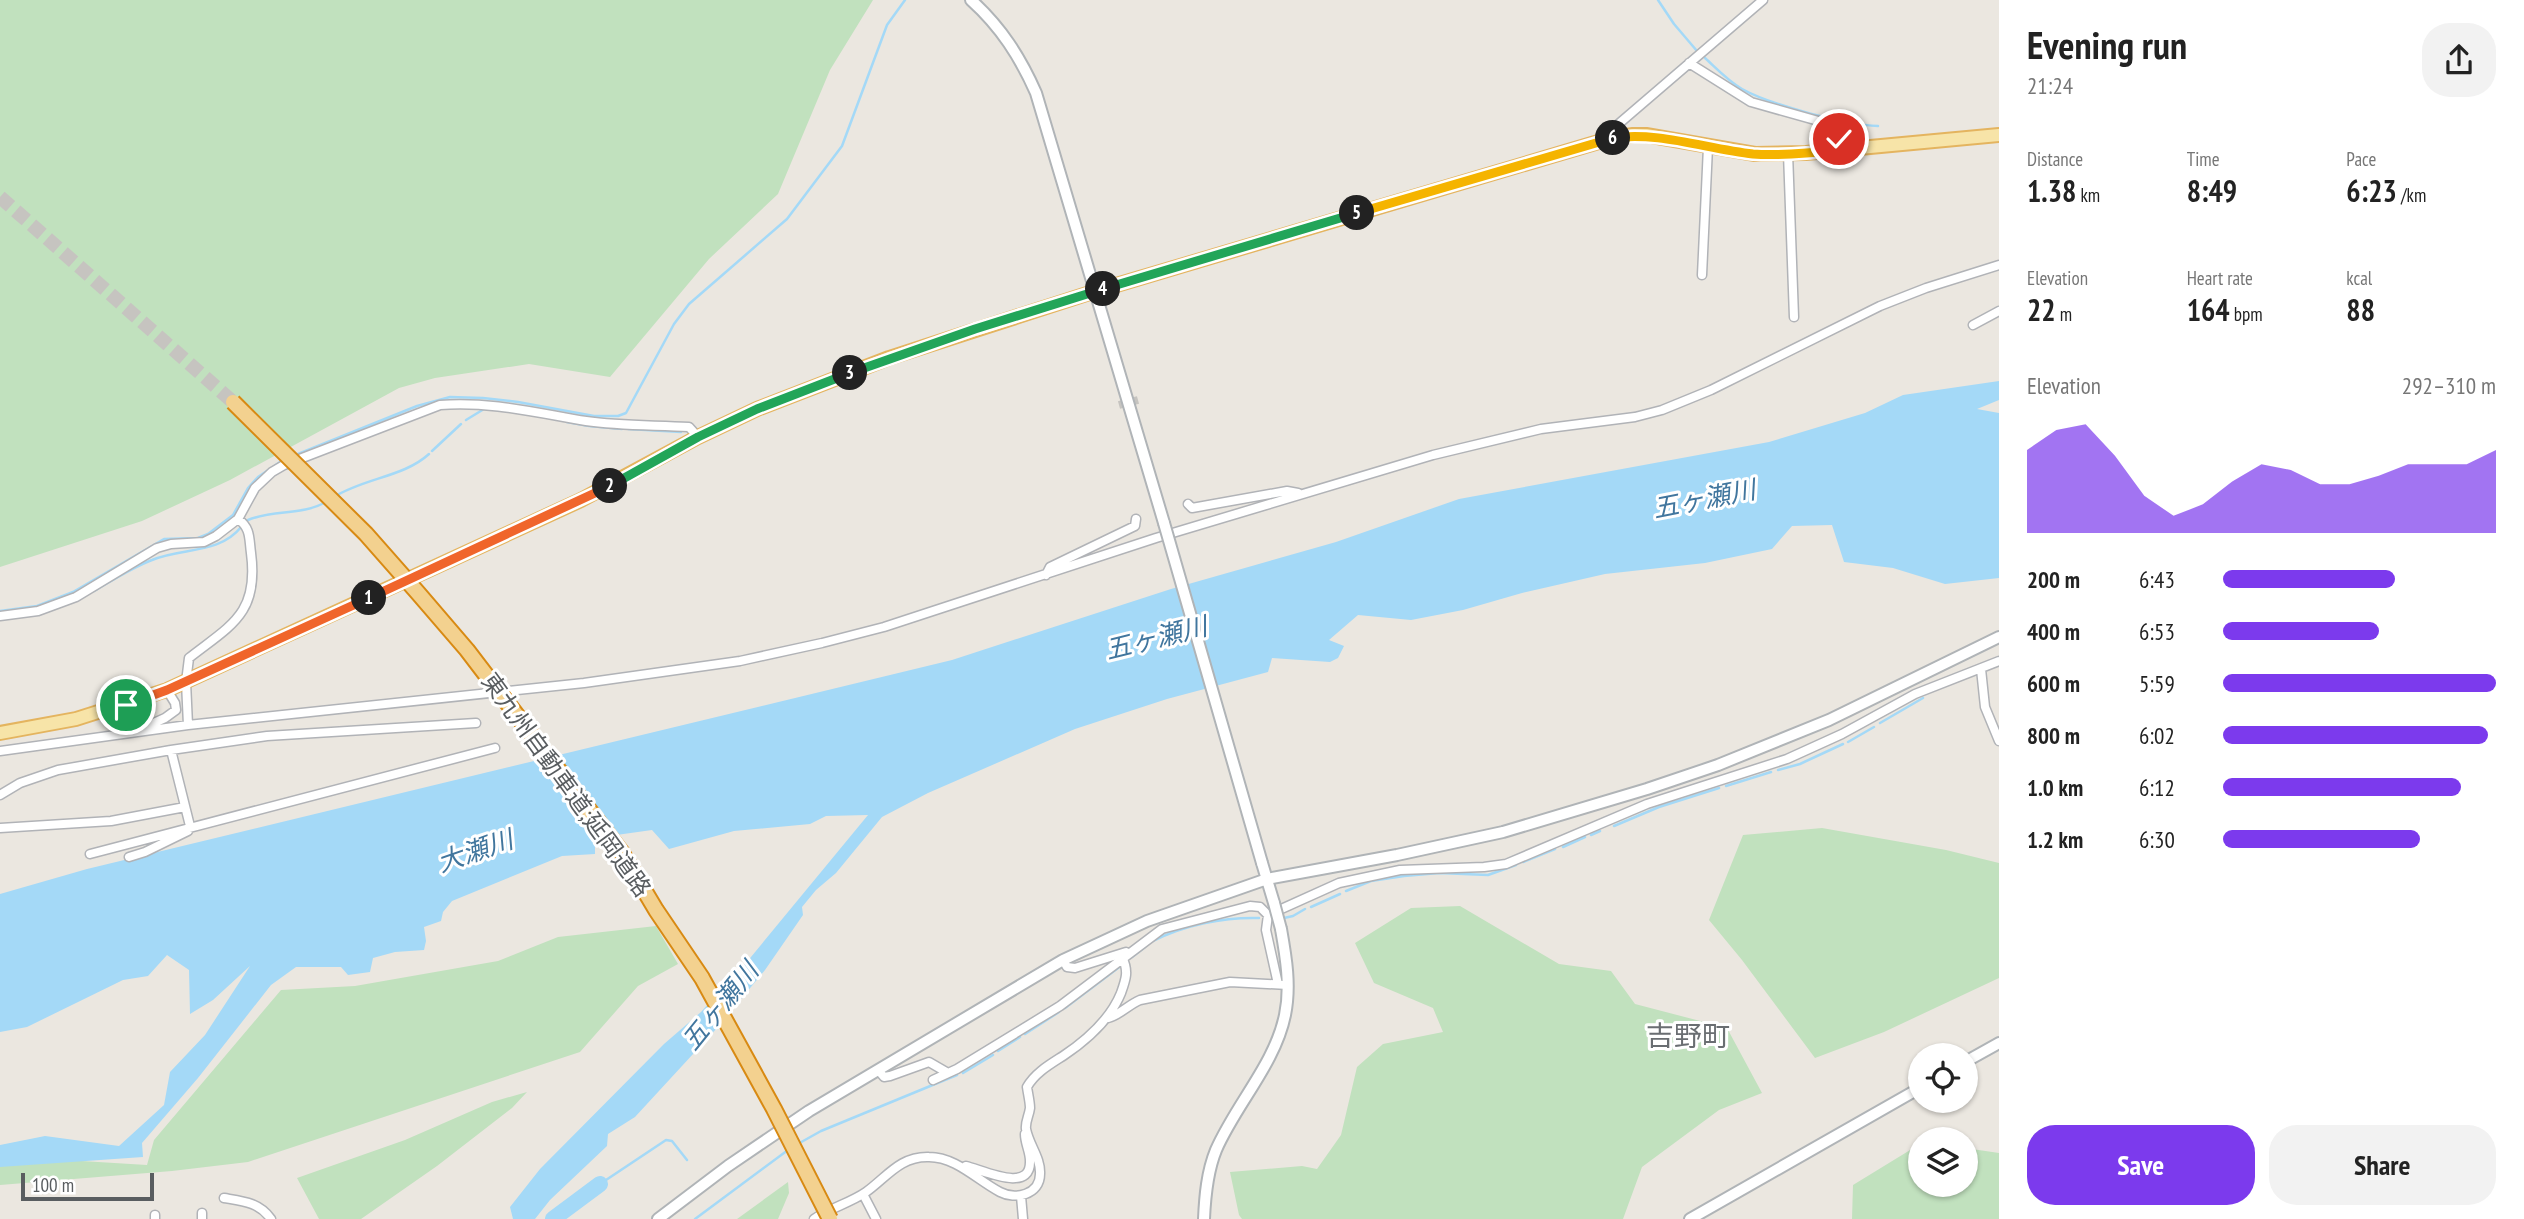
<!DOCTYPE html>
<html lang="en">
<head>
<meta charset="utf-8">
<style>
	:root { --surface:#fff; --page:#f2f2f2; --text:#222; --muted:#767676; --accent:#7c3aed }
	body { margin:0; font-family:"PT Sans Narrow","Noto Sans JP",sans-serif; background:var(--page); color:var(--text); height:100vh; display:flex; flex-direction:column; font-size:26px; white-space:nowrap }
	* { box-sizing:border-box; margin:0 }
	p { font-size:23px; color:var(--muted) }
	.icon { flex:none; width:38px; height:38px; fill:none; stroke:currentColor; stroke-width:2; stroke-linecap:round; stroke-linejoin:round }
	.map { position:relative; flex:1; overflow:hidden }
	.details { display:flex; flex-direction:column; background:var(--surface); width:525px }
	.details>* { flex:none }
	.controls { position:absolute; left:1908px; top:1043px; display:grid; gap:14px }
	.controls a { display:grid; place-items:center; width:70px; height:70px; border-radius:50%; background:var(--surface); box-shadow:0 2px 5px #0004; font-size:35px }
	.scale { position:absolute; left:21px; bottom:18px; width:133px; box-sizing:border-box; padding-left:7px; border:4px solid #595d60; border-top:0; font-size:19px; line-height:24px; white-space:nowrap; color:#595d60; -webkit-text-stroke:5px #fff; paint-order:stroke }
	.pin { position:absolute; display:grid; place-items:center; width:60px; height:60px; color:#fff; margin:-30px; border:4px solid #fff; border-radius:50%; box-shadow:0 2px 7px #0007 }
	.km { position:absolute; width:35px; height:35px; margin:-18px; border-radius:50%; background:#222; color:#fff; font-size:19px; line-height:35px; text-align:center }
	.round { display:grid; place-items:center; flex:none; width:74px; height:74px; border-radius:28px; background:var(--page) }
	.headline { display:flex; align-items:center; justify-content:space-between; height:119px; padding:0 28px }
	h1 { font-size:38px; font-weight:700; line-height:52px }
	.figures { display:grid; grid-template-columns:repeat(3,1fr); gap:10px; height:119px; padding:7px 28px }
	.figures div { display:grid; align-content:center }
	.figures b { font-size:30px; font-weight:700 }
	.figures small { font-size:19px; font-weight:400 }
	.figures p { font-size:19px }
	.chart { height:196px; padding:14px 28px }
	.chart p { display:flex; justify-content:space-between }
	.chart svg { width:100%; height:126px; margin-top:7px; fill:var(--accent); opacity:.7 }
	.primary-button { display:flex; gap:14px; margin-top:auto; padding:14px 28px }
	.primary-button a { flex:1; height:80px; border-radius:28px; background:var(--accent); color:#fff; font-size:28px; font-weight:700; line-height:80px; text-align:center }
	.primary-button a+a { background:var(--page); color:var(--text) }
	ul { padding:0 28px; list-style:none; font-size:23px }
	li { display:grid; grid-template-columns:112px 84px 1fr; align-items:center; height:52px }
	li i { height:18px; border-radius:9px; background:var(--accent) }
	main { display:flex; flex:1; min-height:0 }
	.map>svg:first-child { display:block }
</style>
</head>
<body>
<main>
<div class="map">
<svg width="1999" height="1219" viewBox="0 0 1999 1219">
	<rect width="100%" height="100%" fill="#ebe7e0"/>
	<!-- green -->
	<path fill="#c1e1be" d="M0 0H873L830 70 778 194 709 259 610 377 529 364 435 378 399 388 230 480 142 521 0 567Z
		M1822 828 1946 850 1999 863V978L1884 1032 1815 1058 1742 960 1709 920 1743 835Z
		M1460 906 1559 964 1611 971 1635 1004 1727 1028 1762 1093 1719 1110 1642 1167 1623 1219H1242L1239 1215 1230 1172 1302 1166 1317 1169 1341 1135 1357 1067 1383 1044 1443 1032 1433 1008 1374 983 1355 943 1411 908Z
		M656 926 678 964 638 986 580 1052 248 1162 172 1171 0 1185V1156L147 1165 154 1140 281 990 355 986 498 961 558 937Z
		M527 1092 512 1108 437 1166 361 1219H319L297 1178 405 1140 492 1102Z
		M1920 1144V1185H1965V1148L1999 1153V1219H1852L1853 1185Z
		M788 1182 789 1193 778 1219H737Z"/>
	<!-- water -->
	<path fill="#a4d9f7" d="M1999 381V400L1977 409 1999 413V578L1945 584 1893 568 1844 562 1832 525 1792 526 1772 549 1705 563 1605 574 1522 593 1463 610 1411 620 1358 615 1329 640 1344 646 1338 658 1330 662 1272 658 1268 672 1167 699 1075 729 928 793 882 817 836 873 816 890 802 907 803 915 765 970 717 1028 635 1117 608 1134 607 1146 550 1200 535 1219H513L510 1207 540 1169 664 1044 701 1012 746 963 868 815 826 816 810 824 734 831 669 849 652 830 595 838V854L562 856 452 901 443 912 441 921 424 927 426 941 424 950 395 952 373 958 370 972 348 975 341 967H296L271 985 198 1078 142 1143 143 1157 0 1167V1145L45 1136 119 1146 164 1105 170 1072 205 1035 250 966 213 1000 190 1014 189 970 167 955 148 976 123 980 27 1027 0 1032V894L87 869 952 660 1171 589 1336 542 1459 499 1769 442 1865 413 1903 395Z"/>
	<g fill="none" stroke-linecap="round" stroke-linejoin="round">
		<!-- stream -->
		<path stroke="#a4d9f7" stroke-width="2.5" d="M1658 0 1674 24 1697 51
			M1705 58C1717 69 1728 81 1742 89 1771 105 1846 125 1878 126
			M466 420 484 409
			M567 422 589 426 622 429
			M628 429 681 432
			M432 451 461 424
			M293 456 417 406 450 397 483 398 518 402 594 416H618L626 413 674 324 689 304 787 219 842 146 887 25 905 0
			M334 497C364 478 404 477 429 454
			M248 520C274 509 301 516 326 502
			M94 591C113 580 131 568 152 560 183 547 219 555 242 526
			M0 611 37 606 73 592 164 539 198 538 208 534 233 515 248 488 258 477 283 460
			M1880 723 1923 698
			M1848 742 1874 727
			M1778 770 1800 764 1843 744
			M1726 786 1771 772
			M1614 826 1659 807 1719 788
			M1591 835 1600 831
			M1563 847 1585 837
			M1523 862 1555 849
			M1346 891 1371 881 1404 876 1439 873 1488 875 1516 865
			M1311 907 1340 894
			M1284 918 1293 916 1305 909
			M1151 942C1183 925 1224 917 1259 918
			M1132 957 1145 947
			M1065 1008 1122 965
			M1025 1034 1059 1012
			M998 1051 1020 1037
			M963 1073 993 1055
			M796 1145 821 1131 957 1075
			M600 1184 666 1140 672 1141 687 1160
			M695 1219 788 1150"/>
		<!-- river -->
		<path stroke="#a4d9f7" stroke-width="16" d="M553 1219 600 1184"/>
		<!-- street-tunnel -->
		<path stroke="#c6c4c0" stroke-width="8" stroke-dasharray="8 4" stroke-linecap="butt" d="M1119 405 1138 400"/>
		<!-- highway-tunnel -->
		<path stroke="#c6c4c0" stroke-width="14" stroke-dasharray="14 7" stroke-linecap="butt" d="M0 197 233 402"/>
		<defs>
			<path id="street" d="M1689 63 1751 102 1822 122C1836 129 1839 135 1840 150
				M1612 138 1615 127 1763 0
				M1788 153 1794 317
				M1702 275 1708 147
				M1973 325 1999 311
				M1188 504 1192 508 1287 491 1298 493
				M1046 575 1050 567 1135 526 1136 519
				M0 616 38 611 76 597 157 548 171 544 204 542 216 536 238 519 255 488 272 472 284 465 440 405C490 401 537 413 586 421 620 426 655 425 689 427L698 437
				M1981 669 1985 707 1999 741
				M188 725 186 682 189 658C231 625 259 614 251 553 249 539 251 528 238 519
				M136 731 165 718 176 710 175 703 167 690
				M0 751 188 725 584 683 740 661 822 643 884 627 1156 538 1433 455 1541 429 1635 417 1662 410 1711 390 1880 306 1926 288 1999 265
				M0 795 20 783 58 770 171 750 267 736 476 723
				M0 828 111 821 185 807
				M90 854 495 748
				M129 857 145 852 188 831 190 826 171 750
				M1268 915 1266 930 1278 984
				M1063 960 1067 967 1075 968 1126 952
				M1108 1018C1120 1015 1128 1005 1140 1000L1230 982 1288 985
				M878 1070 884 1077 890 1076 929 1062 948 1073
				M933 1080 957 1069 1060 1006 1162 929 1250 906 1260 907 1268 915 1339 883 1400 870 1484 867 1506 864 1647 804 1787 759 1842 734 1915 694 1999 661
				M966 1166C983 1170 1031 1194 1030 1161 1030 1151 1025 1144 1025 1134
				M863 1194 876 1219
				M1021 1196 1023 1219
				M224 1198C242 1201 259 1202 271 1219
				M202 1213V1219
				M155 1219V1215
				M814 1219C830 1208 850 1203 866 1192 887 1177 900 1156 929 1157 956 1157 977 1180 1000 1192 1015 1200 1040 1195 1040 1174 1041 1158 1029 1145 1026 1129 1025 1122 1029 1116 1030 1108 1030 1102 1028 1094 1027 1087 1035 1073 1049 1065 1063 1056 1087 1040 1110 1020 1121 993 1126 979 1129 971 1122 957"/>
			<path id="secondary" d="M971 0C1001 27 1020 57 1036 93L1164 523
				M1262 863 1274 903
				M1965 1062 1999 1043
				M658 1219 728 1166 809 1111 1063 960 1147 921 1267 879 1397 855 1503 832 1647 789 1718 765 1829 720 1999 637
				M1204 1219C1205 1196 1207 1172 1216 1150 1236 1104 1275 1064 1285 1015 1291 986 1286 957 1281 929
				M1690 1219 1920 1088"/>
			<path id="primary" d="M0 733 76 719 167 690 581 500 698 437 757 409 889 358 1096 291 1612 138 1633 135H1646L1755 154 1806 153 1999 135"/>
		</defs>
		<!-- street casing -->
		<use href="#street" stroke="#b1b3b7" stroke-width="11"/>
		<!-- secondary casing -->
		<use href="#secondary" stroke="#b0b4b7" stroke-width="14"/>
		<!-- primary casing -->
		<use href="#primary" stroke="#e4b45f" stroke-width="16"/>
		<!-- street -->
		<use href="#street" stroke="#fff" stroke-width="8"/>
		<!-- secondary -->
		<use href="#secondary" stroke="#fff" stroke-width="10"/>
		<!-- primary -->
		<use href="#primary" stroke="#f7e4a8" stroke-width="12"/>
		<defs>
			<path id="secondary-bridge" d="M1164 523 1262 863
				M1274 903 1281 929"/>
			<path id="highway-bridge" d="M233 402 366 534 418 593 467 650 622 853 656 910 702 978 774 1109 830 1219"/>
		</defs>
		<!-- secondary-bridge casing -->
		<use href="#secondary-bridge" stroke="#b0b4b7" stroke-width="14" stroke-linecap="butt"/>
		<!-- highway-bridge casing -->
		<use href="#highway-bridge" stroke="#d88a13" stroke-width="18" stroke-linecap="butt"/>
		<!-- secondary-bridge -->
		<use href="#secondary-bridge" stroke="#fff" stroke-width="10"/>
		<!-- highway-bridge -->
		<use href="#highway-bridge" stroke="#f3d18f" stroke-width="14"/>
	</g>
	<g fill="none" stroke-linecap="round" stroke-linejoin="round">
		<defs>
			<path id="split-1" d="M126 705 167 690 369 598"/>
			<path id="split-2" d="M369 598 610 486"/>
			<path id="split-3" d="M610 486 698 437 757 409 850 373"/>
			<path id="split-4" d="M850 373 975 329 1103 289"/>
			<path id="split-5" d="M1103 289 1357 213"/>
			<path id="split-6" d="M1357 213 1613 138"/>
			<path id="split-7" d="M1613 138C1657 131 1707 149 1753 154 1781 156 1812 153 1840 150L1839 139"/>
		</defs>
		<!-- split-1 casing -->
		<use href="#split-1" stroke="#fff" stroke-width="14"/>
		<!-- split-2 casing -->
		<use href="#split-2" stroke="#fff" stroke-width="14"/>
		<!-- split-3 casing -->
		<use href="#split-3" stroke="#fff" stroke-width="14"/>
		<!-- split-4 casing -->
		<use href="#split-4" stroke="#fff" stroke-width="14"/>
		<!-- split-5 casing -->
		<use href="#split-5" stroke="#fff" stroke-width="14"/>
		<!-- split-6 casing -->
		<use href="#split-6" stroke="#fff" stroke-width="14"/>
		<!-- split-7 casing -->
		<use href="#split-7" stroke="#fff" stroke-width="14"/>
		<!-- split-1 -->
		<use href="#split-1" stroke="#f0652b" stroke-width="9"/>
		<!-- split-2 -->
		<use href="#split-2" stroke="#f0652b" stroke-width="9"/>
		<!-- split-3 -->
		<use href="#split-3" stroke="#22a559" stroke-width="9"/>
		<!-- split-4 -->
		<use href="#split-4" stroke="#22a559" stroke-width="9"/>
		<!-- split-5 -->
		<use href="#split-5" stroke="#22a559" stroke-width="9"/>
		<!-- split-6 -->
		<use href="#split-6" stroke="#f5b400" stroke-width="9"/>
		<!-- split-7 -->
		<use href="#split-7" stroke="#f5b400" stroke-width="9"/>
	</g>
	<g text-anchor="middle" stroke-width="6" stroke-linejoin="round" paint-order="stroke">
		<!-- street labels -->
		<g font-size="24" fill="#595d60" stroke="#fff">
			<text transform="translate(566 785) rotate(54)" y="8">東九州自動車道;延岡道路</text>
		</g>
		<!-- water labels -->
		<g font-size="26" font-style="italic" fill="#41769e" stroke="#fff">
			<text transform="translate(1704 499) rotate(-11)" y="9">五ヶ瀬川</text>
			<text transform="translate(1156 638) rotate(-14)" y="9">五ヶ瀬川</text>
			<text transform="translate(475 851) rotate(-19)" y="9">大瀬川</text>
			<text transform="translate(720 1006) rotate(-51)" y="9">五ヶ瀬川</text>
		</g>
		<!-- quarter labels -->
		<g font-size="28" fill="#6a6e72" stroke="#fff">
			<text x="1688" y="1046">吉野町</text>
		</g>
	</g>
</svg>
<div class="controls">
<a><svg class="icon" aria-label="locate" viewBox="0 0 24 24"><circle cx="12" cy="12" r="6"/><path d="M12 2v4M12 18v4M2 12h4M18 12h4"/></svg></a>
<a><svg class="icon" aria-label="layers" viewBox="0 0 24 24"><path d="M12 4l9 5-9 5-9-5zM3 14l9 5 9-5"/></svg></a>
</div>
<div class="scale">100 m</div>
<div class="pin" style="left:126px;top:705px;background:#1e9e55"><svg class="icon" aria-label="arrive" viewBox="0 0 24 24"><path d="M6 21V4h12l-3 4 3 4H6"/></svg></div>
<div class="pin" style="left:1839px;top:139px;background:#d93025"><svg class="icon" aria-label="check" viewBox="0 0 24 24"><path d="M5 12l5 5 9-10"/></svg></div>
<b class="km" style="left:369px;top:598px">1</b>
<b class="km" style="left:610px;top:486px">2</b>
<b class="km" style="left:850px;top:373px">3</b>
<b class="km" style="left:1103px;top:289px">4</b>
<b class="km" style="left:1357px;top:213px">5</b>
<b class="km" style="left:1613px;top:138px">6</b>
</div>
<section class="details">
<div class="headline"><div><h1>Evening run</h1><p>21:24</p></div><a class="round"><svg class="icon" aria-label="share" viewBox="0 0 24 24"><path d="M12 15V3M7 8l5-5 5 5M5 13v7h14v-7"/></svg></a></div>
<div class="figures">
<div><p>Distance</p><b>1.38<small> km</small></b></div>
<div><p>Time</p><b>8:49</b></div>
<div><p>Pace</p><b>6:23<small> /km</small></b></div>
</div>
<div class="figures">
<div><p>Elevation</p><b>22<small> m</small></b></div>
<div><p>Heart rate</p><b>164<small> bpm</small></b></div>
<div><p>kcal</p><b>88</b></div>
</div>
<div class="chart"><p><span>Elevation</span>292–310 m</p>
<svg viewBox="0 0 160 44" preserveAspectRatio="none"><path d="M0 44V15L10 8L20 6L30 17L40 31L50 38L60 34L70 26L80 20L90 22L100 27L110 27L120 24L130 20L140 20L150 20L160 15V44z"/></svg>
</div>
<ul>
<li><b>200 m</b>6:43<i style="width:63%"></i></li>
<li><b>400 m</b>6:53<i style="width:57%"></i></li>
<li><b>600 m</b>5:59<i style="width:100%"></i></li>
<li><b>800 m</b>6:02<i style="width:97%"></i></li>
<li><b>1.0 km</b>6:12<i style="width:87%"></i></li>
<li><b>1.2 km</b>6:30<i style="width:72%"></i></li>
</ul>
<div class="primary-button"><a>Save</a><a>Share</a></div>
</section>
</main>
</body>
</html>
